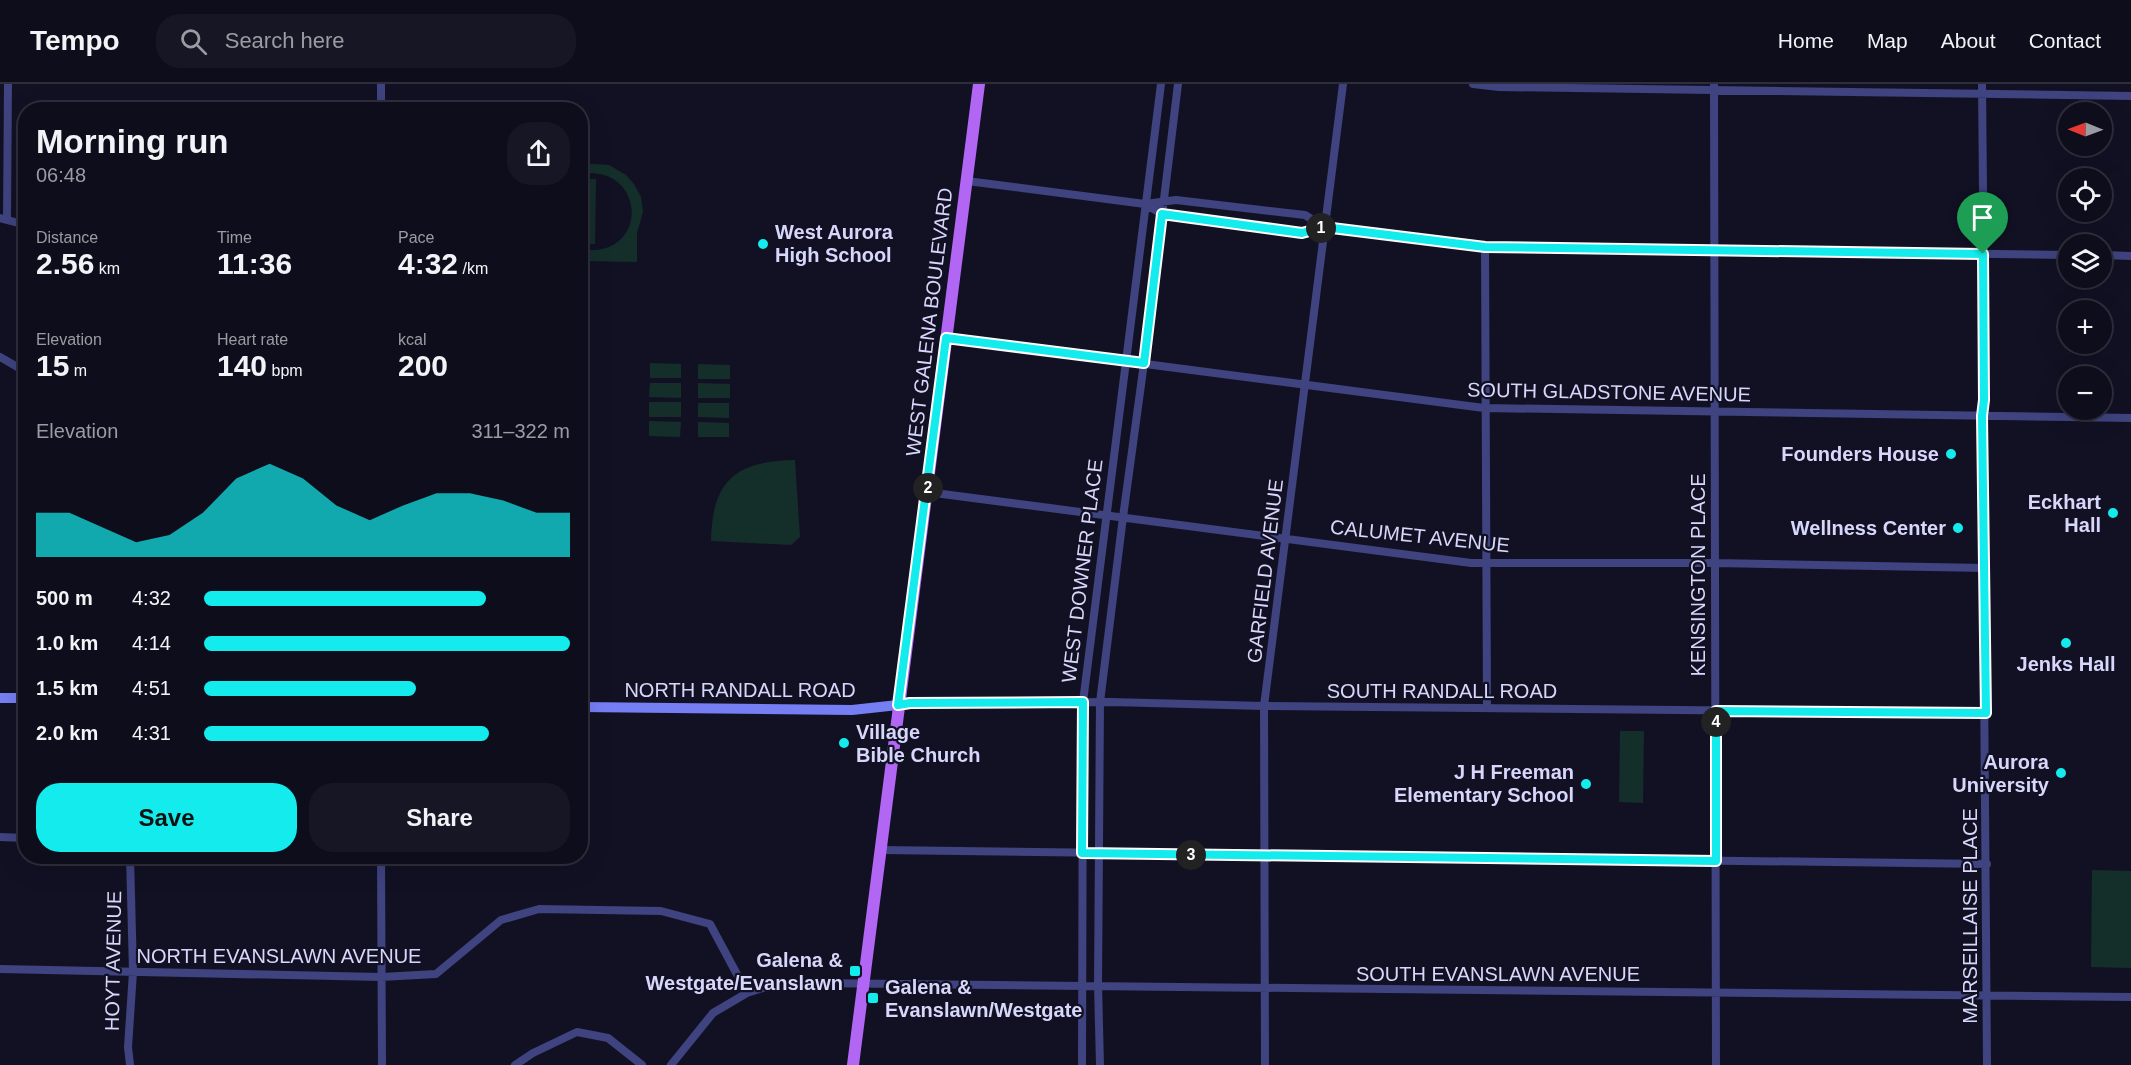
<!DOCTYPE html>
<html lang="en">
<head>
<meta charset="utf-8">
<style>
	:root { --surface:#0e0d1b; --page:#171624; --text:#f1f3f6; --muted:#9b9ca3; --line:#2e2d3a; --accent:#13ebec }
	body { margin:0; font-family:Arial,sans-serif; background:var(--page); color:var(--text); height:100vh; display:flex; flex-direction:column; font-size:22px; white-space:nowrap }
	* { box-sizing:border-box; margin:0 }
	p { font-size:20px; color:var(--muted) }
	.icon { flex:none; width:33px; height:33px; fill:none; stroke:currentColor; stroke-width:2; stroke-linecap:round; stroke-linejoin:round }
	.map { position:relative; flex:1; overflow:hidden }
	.sheet { position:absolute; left:18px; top:18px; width:570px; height:762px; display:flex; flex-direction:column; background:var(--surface); border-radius:24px; box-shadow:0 6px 24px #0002,0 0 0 2px var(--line) }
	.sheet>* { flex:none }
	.needle { width:39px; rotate:271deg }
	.tools { position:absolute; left:2058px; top:18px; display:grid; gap:12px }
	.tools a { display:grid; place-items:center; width:54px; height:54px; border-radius:50%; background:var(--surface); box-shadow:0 6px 24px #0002,0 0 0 2px var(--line); font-size:30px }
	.pin { position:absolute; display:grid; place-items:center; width:51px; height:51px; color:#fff; margin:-62px -26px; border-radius:50% 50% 50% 0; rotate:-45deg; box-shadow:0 0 6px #0007 }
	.pin .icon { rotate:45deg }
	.km { position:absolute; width:30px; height:30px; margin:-15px; border-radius:50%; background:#222; color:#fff; font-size:16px; line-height:30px; text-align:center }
	.round { display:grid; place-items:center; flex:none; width:63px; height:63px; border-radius:24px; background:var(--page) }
	.head { display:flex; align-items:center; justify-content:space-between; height:102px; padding:0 18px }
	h1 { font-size:33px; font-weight:600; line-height:45px }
	.stats { display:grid; grid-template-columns:repeat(3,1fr); gap:9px; height:102px; padding:6px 18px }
	.stats div { display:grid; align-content:center }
	.stats b { font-size:30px; font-weight:600 }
	.stats small { font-size:16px; font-weight:400 }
	.stats p { font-size:16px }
	.chart { height:168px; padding:12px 18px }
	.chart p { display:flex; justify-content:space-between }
	.chart svg { width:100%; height:108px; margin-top:6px; fill:var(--accent); opacity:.7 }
	.button { display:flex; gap:12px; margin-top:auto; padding:12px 18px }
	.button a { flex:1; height:69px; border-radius:24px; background:var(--accent); color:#111; font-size:24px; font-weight:600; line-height:69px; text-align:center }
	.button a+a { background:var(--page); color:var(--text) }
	ul { padding:0 18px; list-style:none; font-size:20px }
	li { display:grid; grid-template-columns:96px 72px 1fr; align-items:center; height:45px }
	li i { height:15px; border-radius:8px; background:var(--accent) }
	header { display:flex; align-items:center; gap:36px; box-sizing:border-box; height:84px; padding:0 30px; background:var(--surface); border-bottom:2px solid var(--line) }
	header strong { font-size:28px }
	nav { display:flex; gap:33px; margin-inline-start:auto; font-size:21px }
	.search { width:420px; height:54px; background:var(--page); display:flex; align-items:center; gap:15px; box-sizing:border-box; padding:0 21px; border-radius:24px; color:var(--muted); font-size:22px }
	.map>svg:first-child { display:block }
</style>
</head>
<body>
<header>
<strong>Tempo</strong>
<div class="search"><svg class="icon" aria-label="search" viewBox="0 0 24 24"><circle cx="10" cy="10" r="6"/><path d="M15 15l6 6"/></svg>Search here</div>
<nav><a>Home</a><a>Map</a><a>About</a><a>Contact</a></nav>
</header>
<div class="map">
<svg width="2131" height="981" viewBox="0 0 2131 981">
	<rect width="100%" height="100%" fill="#121124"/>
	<!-- green -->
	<path fill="#142e2a" d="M581 79 609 81 626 91 634 100 641 113 643 128 637 149V178L581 177V166C590 166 600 167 609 163 642 149 638 101 604 91 597 89 588 89 581 89Z
		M581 95H596L595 160H581Z
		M650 279 681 280V294H650Z
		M698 280 730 281V295H698Z
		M650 299H681V314L649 313Z
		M698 299 730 300V314H698Z
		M649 318H681V333H649Z
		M698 319H729V334L698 333Z
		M649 337 681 338 680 353 649 352Z
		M698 338 729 339V353H698Z
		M795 376 800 453 791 461 711 457C712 396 736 377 795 376Z
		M1620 647H1644L1643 719 1619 718Z
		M2092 786 2131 787V884L2091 883Z"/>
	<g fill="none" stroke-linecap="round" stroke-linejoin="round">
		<!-- minor -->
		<path stroke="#3f437f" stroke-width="8" d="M381 0V26
			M1473 0 1499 3 2131 12
			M1714 0 1716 981
			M1982 0 1985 316 1982 332 1987 981
			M967 97 1145 120 1176 116 1305 131 1324 143
			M1145 120 1162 130 1174 133 1302 149 1324 143 1485 163 2068 171
			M0 134 26 141
			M7 135 8 0
			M1485 163 1487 623
			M2102 171 2131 172
			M946 254 1484 324 2131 334
			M0 273 26 288
			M927 408 1471 479H1716L1985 484
			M898 621 913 619 1111 618 1264 622 1986 629
			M0 753 26 754
			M881 766 1987 780
			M381 772 382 981
			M0 885 381 893 436 890 501 836 539 825 661 827 710 840 747 909
			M130 981 128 963 133 888 130 772
			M515 981 533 969 577 948 608 954 642 981
			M671 981 713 929 747 909 772 901 812 899 2131 913
			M1082 981 1083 618 1161 0
			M1100 981 1098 901 1100 618 1123 433 1144 279 1178 0
			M1265 981 1264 622 1343 0"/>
		<!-- secondary -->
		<path stroke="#767ef4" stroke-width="10" d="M0 614H26
			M580 623 852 626 898 621"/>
		<!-- primary -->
		<path stroke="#b167f3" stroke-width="12" d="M853 981 979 0"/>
	</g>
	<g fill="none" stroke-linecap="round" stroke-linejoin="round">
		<defs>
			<path id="route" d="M1162 130 1302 149 1324 143 1485 163 1983 170 1984 316 1982 332 1986 629 1716 627V777L1082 769 1083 618 910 619 898 621 946 254 1144 279Z"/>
		</defs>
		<!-- route casing -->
		<use href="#route" stroke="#fff" stroke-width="12"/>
		<!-- route -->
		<use href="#route" stroke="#13ebec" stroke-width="8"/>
	</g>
	<!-- markers -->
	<g fill="#13ebec" stroke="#121124" stroke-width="2">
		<circle cx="763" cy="160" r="6"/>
		<circle cx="1951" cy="370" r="6"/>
		<circle cx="2113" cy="429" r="6"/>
		<circle cx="1958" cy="444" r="6"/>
		<circle cx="2066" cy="559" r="6"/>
		<circle cx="844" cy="659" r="6"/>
		<circle cx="2061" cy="689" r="6"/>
		<circle cx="1586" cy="700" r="6"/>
		<rect x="849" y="881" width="12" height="12" rx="3"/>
		<rect x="867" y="908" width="12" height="12" rx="3"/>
	</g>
	<g text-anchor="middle" stroke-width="4.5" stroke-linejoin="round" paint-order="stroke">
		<!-- poi labels -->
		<g font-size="20" font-weight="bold" fill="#d7d7fc" stroke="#121124" text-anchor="end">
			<text x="775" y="155" text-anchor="start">West Aurora<tspan x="775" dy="23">High School</tspan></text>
			<text x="1939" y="377">Founders House</text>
			<text x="2101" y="425">Eckhart<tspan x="2101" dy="23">Hall</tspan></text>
			<text x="1946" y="451">Wellness Center</text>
			<text x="2066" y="587" text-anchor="middle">Jenks Hall</text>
			<text x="856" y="655" text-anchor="start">Village<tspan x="856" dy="23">Bible Church</tspan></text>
			<text x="2049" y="685">Aurora<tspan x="2049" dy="23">University</tspan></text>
			<text x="1574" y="695">J H Freeman<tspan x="1574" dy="23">Elementary School</tspan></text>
			<text x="843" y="883">Galena &amp;<tspan x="843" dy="23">Westgate/Evanslawn</tspan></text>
			<text x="885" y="910" text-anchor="start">Galena &amp;<tspan x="885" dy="23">Evanslawn/Westgate</tspan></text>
		</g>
		<!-- street labels -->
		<g font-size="20" fill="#d7d7fc" stroke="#121124">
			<text transform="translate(929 238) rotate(-83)" y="7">WEST GALENA BOULEVARD</text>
			<text transform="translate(1609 308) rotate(1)" y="7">SOUTH GLADSTONE AVENUE</text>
			<text transform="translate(1420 452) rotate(6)" y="7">CALUMET AVENUE</text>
			<text transform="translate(1082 487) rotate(-83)" y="7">WEST DOWNER PLACE</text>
			<text transform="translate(1265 487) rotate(-83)" y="7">GARFIELD AVENUE</text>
			<text transform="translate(1698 491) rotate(-90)" y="7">KENSINGTON PLACE</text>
			<text x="740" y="613">NORTH RANDALL ROAD</text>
			<text x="1442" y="614">SOUTH RANDALL ROAD</text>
			<text transform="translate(1970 832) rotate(-90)" y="7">MARSEILLAISE PLACE</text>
			<text x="279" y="879">NORTH EVANSLAWN AVENUE</text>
			<text transform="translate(113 877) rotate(-89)" y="7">HOYT AVENUE</text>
			<text x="1498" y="897">SOUTH EVANSLAWN AVENUE</text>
		</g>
	</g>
</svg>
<div class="tools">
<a><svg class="needle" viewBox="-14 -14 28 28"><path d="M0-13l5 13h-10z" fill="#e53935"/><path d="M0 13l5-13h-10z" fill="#9b9ca3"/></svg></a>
<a><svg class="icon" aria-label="locate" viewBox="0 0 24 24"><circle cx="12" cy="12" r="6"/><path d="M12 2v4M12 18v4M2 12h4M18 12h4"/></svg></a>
<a><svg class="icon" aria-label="layers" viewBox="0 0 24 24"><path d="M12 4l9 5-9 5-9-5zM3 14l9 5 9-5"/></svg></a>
<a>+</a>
<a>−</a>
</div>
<div class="pin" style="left:1983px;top:170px;background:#1e9e55"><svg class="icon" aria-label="arrive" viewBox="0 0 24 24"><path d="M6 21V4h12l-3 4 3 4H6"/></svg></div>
<b class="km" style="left:1321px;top:144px">1</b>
<b class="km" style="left:928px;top:404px">2</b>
<b class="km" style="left:1191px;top:771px">3</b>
<b class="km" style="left:1716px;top:638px">4</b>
<section class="sheet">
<div class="head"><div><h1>Morning run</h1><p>06:48</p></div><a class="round"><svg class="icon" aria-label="share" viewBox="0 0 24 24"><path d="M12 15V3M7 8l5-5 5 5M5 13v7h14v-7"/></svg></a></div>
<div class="stats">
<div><p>Distance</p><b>2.56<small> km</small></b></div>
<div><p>Time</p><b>11:36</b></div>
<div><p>Pace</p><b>4:32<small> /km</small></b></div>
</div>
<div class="stats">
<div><p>Elevation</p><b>15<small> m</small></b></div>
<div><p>Heart rate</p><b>140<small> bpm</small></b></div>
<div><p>kcal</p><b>200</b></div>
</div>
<div class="chart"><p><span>Elevation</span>311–322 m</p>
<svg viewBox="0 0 160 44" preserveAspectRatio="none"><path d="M0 44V26L10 26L20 32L30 38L40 35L50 26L60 12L70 6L80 12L90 23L100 29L110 23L120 18L130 18L140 21L150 26L160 26V44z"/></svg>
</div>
<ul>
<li><b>500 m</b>4:32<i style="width:77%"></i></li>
<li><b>1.0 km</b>4:14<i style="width:100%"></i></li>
<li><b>1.5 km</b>4:51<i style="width:58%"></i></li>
<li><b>2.0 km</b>4:31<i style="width:78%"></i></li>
</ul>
<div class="button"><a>Save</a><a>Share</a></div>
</section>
</div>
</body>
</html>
